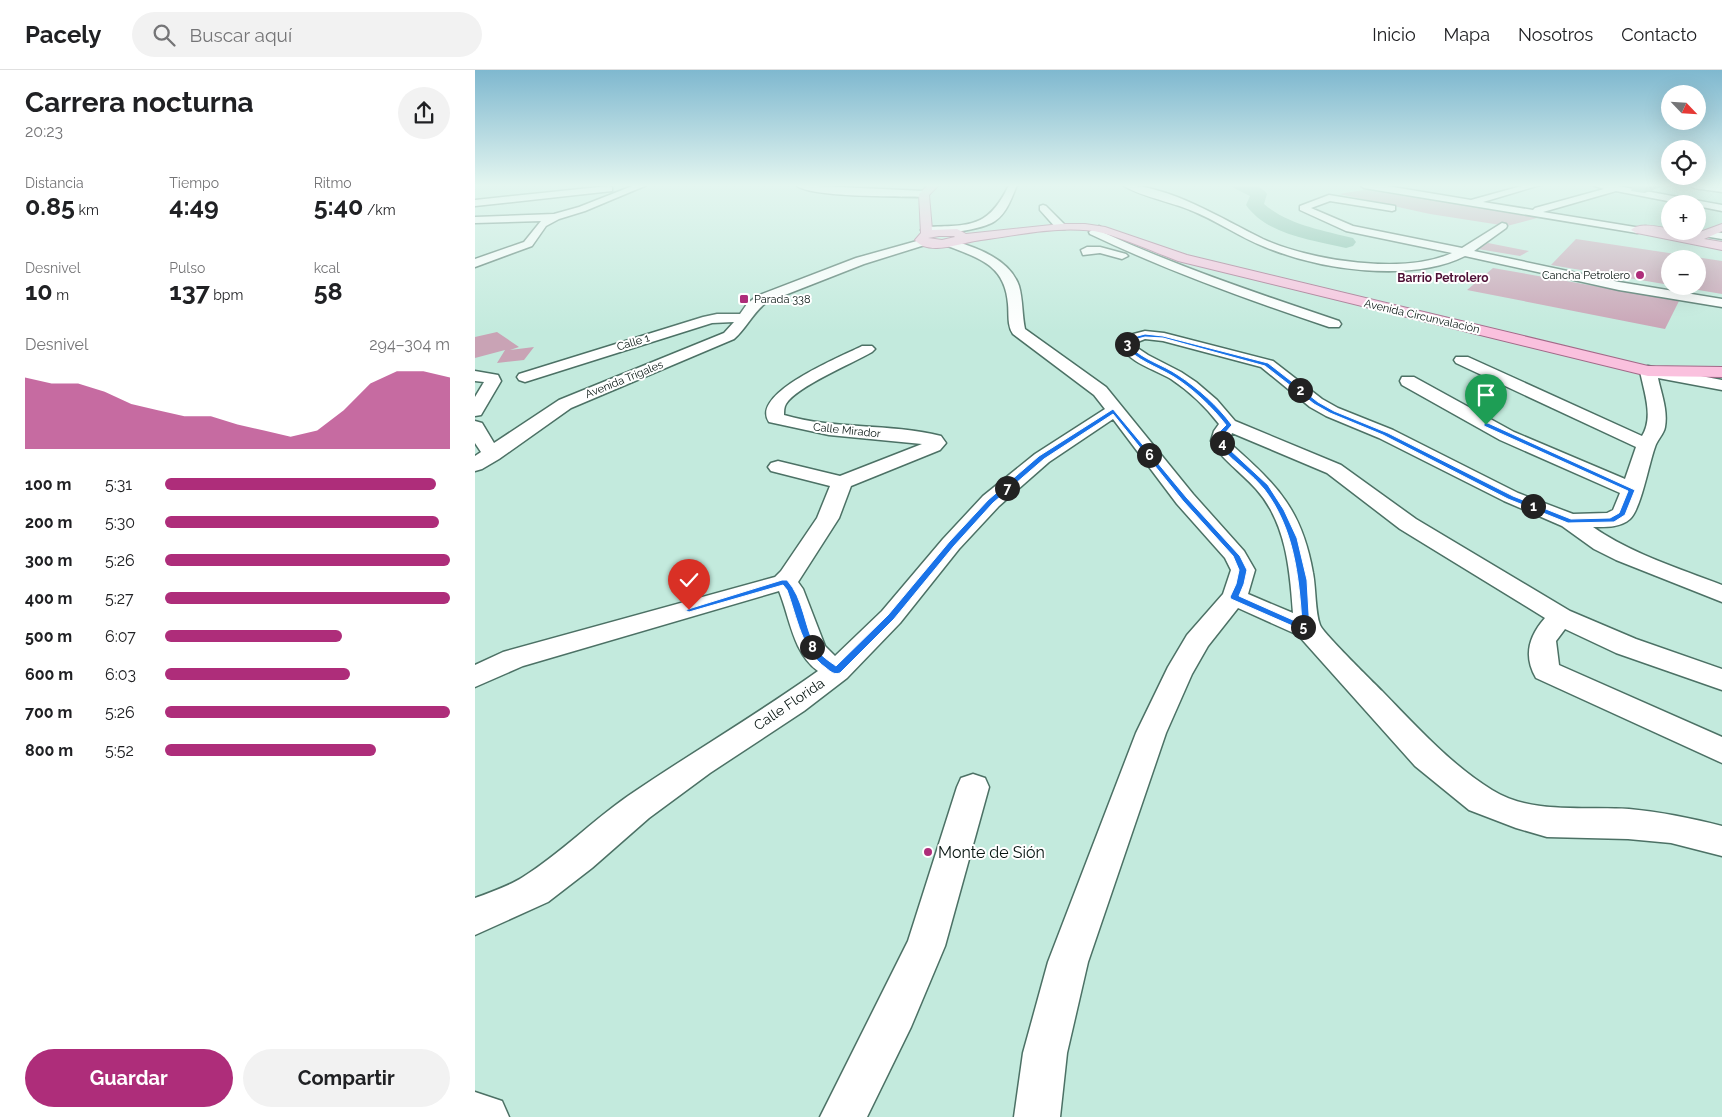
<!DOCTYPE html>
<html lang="es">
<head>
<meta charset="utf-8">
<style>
	:root { --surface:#fff; --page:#f2f2f2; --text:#202124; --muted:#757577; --line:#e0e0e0; --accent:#ae2d7a }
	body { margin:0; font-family:Raleway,sans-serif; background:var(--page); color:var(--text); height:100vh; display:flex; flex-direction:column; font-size:19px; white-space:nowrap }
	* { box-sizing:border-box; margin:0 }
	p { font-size:16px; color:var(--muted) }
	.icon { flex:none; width:28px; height:28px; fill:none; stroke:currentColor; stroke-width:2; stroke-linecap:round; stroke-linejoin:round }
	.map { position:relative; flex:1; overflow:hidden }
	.drawer { display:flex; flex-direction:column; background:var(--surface); width:475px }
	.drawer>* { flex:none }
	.needle { width:32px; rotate:115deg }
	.buttons { position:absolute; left:1186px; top:15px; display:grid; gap:10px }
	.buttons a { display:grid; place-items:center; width:45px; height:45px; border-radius:50%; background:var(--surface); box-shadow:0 5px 20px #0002; font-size:25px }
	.pin { position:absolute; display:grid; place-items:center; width:42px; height:42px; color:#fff; margin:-51px -21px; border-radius:50% 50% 50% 0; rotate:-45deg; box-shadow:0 0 5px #0007 }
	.pin .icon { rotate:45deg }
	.km { position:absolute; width:25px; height:25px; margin:-12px; border-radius:50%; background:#222; color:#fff; font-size:14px; line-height:25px; text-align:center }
	.round { display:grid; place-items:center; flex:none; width:52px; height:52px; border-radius:26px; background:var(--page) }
	.head { display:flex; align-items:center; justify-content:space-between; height:85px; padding:0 25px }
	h1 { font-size:28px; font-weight:700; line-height:38px }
	.metrics { display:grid; grid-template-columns:repeat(3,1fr); gap:8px; height:85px; padding:5px 25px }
	.metrics div { display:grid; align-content:center }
	.metrics b { font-size:25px; font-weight:700 }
	.metrics small { font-size:14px; font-weight:400 }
	.metrics p { font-size:14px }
	.chart { height:140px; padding:10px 25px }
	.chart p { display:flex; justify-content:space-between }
	.chart svg { width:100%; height:90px; margin-top:5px; fill:var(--accent); opacity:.7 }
	.cta { display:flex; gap:10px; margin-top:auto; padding:10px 25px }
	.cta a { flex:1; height:58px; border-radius:30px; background:var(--accent); color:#fff; font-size:20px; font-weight:700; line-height:58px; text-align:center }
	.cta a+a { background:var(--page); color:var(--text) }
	ul { padding:0 25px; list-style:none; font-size:16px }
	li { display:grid; grid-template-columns:80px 60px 1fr; align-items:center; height:38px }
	li i { height:12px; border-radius:6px; background:var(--accent) }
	header { display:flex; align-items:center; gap:30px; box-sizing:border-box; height:70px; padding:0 25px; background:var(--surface); border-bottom:1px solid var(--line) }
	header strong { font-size:24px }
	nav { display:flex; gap:28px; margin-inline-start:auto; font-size:18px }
	.search { width:350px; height:45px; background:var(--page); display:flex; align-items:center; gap:12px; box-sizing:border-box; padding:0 18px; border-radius:28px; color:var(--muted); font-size:19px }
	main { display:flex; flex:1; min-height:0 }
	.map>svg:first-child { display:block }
</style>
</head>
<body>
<header>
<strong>Pacely</strong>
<div class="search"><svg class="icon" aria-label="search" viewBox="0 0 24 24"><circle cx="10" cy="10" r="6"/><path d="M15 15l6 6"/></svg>Buscar aquí</div>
<nav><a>Inicio</a><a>Mapa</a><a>Nosotros</a><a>Contacto</a></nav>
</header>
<main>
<section class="drawer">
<div class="head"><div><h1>Carrera nocturna</h1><p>20:23</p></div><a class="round"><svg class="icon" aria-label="share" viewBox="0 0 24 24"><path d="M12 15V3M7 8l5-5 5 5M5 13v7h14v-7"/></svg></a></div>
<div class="metrics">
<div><p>Distancia</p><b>0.85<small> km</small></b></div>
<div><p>Tiempo</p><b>4:49</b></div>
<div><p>Ritmo</p><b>5:40<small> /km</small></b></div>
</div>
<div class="metrics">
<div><p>Desnivel</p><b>10<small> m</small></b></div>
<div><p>Pulso</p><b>137<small> bpm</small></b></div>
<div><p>kcal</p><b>58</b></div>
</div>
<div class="chart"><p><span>Desnivel</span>294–304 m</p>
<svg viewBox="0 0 160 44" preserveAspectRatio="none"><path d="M0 44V9L10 12L20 12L30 16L40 22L50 25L60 28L70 28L80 32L90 35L100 38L110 35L120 25L130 12L140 6L150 6L160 9V44z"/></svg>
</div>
<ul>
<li><b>100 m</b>5:31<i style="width:95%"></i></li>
<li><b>200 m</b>5:30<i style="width:96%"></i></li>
<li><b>300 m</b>5:26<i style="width:100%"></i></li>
<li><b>400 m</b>5:27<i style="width:100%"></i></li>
<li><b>500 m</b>6:07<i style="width:62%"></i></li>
<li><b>600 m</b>6:03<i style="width:65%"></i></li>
<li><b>700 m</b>5:26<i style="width:100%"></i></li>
<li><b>800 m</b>5:52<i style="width:74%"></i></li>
</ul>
<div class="cta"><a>Guardar</a><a>Compartir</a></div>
</section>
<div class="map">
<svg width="1247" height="1047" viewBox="0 0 1247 1047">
	<rect width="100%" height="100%" fill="#c3eadd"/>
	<!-- built -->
	<path fill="#b1e1d0" d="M1193 115 1247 120V136L1171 122Z
		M1140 121 1215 134H1195V161L1162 156 1151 157 1069 142Z
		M1223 135 1247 139V154L1218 164 1198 161H1222Z"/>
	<!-- green -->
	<path fill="#c9a3b5" d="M895 119 1025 141 1070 146 1032 156 955 144 864 124Z
		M1101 169 1247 191V224L1200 216H1222V189H1195V215L1076 195Z
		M1013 173 1054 181 1045 186 1003 179Z
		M1018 198 1204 231 1190 259 992 220Z
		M22 262 44 277 35 280 59 277 49 290 22 293 30 280 0 288V267Z"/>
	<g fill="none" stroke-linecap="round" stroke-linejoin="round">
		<!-- river -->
		<path fill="#83bdaa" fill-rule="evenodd" d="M757 115C769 115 785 113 792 124L789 134C814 155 847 160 878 168L881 172 878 176 871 178C838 170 792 165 771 135L775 126 759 118Z"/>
		<defs>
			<path id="minor" d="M160 115H172L110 141 84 149 71 156 57 176 0 197V189L49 172 66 151 0 153V147L79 144 104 137Z
				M321 115 449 121 454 124 449 127C426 126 334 128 321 115Z
				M534 115H542C537 127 532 143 520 151 509 159 455 169 446 160L451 157C495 155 513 159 534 115Z
				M648 115C694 115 747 149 788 169 836 191 929 205 977 183L871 161 825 140V136L854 125 920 136V140L917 141 855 131 836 138 878 156 987 178 1027 153 1031 154 1032 156 1031 158 999 181 1144 212 1247 229V237L1144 220 990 186C936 213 845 200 790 177 764 167 741 150 715 140 699 133 658 124 648 115Z
				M885 115H906L996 130 1050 115H1065L1008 132 1058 140 1060 138 1129 119 1117 115H1137L1247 135V141L1222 136V134H1208L1141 121 1068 142 1166 158 1167 160 1166 162 1162 163 889 118Z
				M1215 115 1247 116V122L1219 118Z
				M134 116 137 117V121L0 136V130Z
				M568 135 571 136 590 155 591 157 590 159H582L565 140V136Z
				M624 156 629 159 627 162C704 197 784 224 864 251L866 254 864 257H854C773 230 693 201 615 164L614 162Z
				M1233 161 1247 163V169L1229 166 1228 164 1229 162Z
				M449 169 453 170 455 172 453 174 389 194 292 232C278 242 272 258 259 269L96 338 24 389 7 399 0 401V386L6 382 0 373V351L7 353 19 373 84 330 249 263 259 252 237 253 50 312 44 310 42 307 44 304 228 247 242 244H265L272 234 282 226 381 188Z
				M474 170C499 176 535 189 544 216 548 230 547 245 550 259L631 317 718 424 769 481 780 500 773 524 818 543C815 500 811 452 781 419 766 402 747 390 736 371L739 361 744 354C731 337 714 321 696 309 677 298 657 294 644 275L647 267 670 261 689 263 798 291 847 329 863 338 918 360 1043 423 1098 444 1132 443 1138 440 1145 423 1025 370 927 315 925 311 927 307H939L1039 362 1150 409 1161 377 981 293 979 290 981 287H993L1167 366C1179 347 1169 322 1165 301L1167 298 1173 296 1247 310V320L1183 308C1186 323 1193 340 1190 357 1189 364 1182 370 1180 377 1174 393 1166 439 1155 449 1145 458 1130 457 1118 457 1157 484 1203 498 1247 515V532L1141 490 1119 479 1087 456 1029 431 904 368 851 346 835 337 786 297 688 271 670 269 660 273 661 277 673 285 706 302 721 312 742 330 760 351 866 395 941 449 1095 541 1161 569 1247 599V620L1141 583 1090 559 1081 571 1084 595 1247 667V693L1061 608C1048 586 1054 566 1070 548L925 459 852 403 757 363 754 371 757 375C803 416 827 440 838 503 841 518 840 542 845 555 848 563 897 611 907 621 941 656 975 694 1017 720 1057 745 1109 736 1154 739 1186 742 1216 748 1247 756V786L1196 773 1153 769 1072 767 1041 758 994 740 940 696 823 565 763 538 733 576 717 604 691 663 613 892 592 983 585 1047H539L548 983 573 892 661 663 693 597 712 565 748 524 756 500 750 488 702 434 638 349 574 392 524 436 484 479 425 553 372 608 329 641 235 703 174 748 117 798 73 832 0 865V828C16 822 34 816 48 807 86 783 117 751 153 726 216 683 281 645 343 601 318 583 315 548 304 521L48 596 0 617V595L28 582 300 507 306 501 342 448 355 416 296 401 293 397 296 393 303 391 365 406 447 374 354 365 294 352C274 323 368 286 387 276H397L400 279 397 282C378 293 321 317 311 334 309 337 309 341 309 345 360 360 414 353 466 366L471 373 465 380 376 416 364 448 323 512 328 519 350 576 360 586 407 541 468 469 508 426 560 384 630 339 619 325 538 264C532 256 534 243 533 234 530 194 503 188 470 175L468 173Z
				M612 177H625L651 184 653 186 647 189 625 183 608 185 606 180Z
				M0 301 23 305 26 311 6 345 0 346V327L9 312 0 311Z
				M498 704 510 708 514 717 470 876 436 957 392 1047H345L433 871 482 717 486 708Z
				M0 1022 27 1031 34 1047H0Z"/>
			<path id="major" d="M453 115H464L454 125 457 160 482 159 491 164 586 154H610L630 157 712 185 1173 296 1247 297V307L1173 306 703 191C679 182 653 170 628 163 591 154 543 165 506 170 488 172 454 187 440 170L446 163 444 124ZM464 166H479L480 167 467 170 453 168Z
				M1247 154V161L1229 169 1247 172V180L1162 163 1156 160C1165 152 1184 157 1195 159V161L1225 162Z"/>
		</defs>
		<!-- minor casing -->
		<use href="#minor" stroke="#4c7165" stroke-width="3"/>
		<!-- major casing -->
		<use href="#major" stroke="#a26988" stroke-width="2"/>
		<!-- minor -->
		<use href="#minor" fill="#fff" fill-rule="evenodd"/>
		<!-- major -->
		<use href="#major" fill="#fac1de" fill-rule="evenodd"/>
	</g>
	<!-- wall -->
	<path fill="#8aaa9f" d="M1156 115H1189V116L1169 123 1156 121 1158 116Z"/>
	<!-- shaded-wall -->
	<path fill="#708b82" d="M1172 115H1189V116L1169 123Z"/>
	<!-- sky -->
	<linearGradient id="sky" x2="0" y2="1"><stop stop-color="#7fb8cf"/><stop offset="0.44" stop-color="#e4f6f0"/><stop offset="1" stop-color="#e4f6f0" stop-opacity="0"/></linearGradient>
	<rect width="1247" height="262" fill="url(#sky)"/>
	<!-- route -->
	<path fill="#1a73e8" stroke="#fff" d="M670 264 688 266 793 293 843 332 859 341 913 363 1038 426 1096 449 1135 448 1144 443 1153 421 1009 356V353H1013L1160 420 1150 445 1139 452 1093 453 1033 429 908 365 855 343 839 334 790 296 688 268 670 267 655 271 654 275C668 290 687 294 703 305 723 318 743 336 757 355L751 362 748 371 753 378 793 415 809 440 822 468 832 510 835 561H829L756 529 755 527 761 514 764 500 758 486 708 431 638 344 569 389 518 433 479 476 419 549 365 603C359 605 356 602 351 598 327 581 322 547 312 520L308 515 214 542 210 540 307 510H312C329 529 329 556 341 578 346 586 354 591 361 596L413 545 474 472 513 430 564 386 638 339 712 428 765 486 772 500 769 514 764 526 827 554C824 506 819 458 789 419 777 404 760 393 747 379L742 371 745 361 751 355C737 337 718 319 699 307 681 296 662 291 649 275L651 269Z"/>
	<!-- markers -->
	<g fill="#ae2d7a" stroke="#fff" stroke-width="2">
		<circle cx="1165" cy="205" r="5"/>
		<rect x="264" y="224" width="10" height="10" rx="2.5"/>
		<circle cx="453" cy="782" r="5"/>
	</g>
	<g text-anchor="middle" stroke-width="4" stroke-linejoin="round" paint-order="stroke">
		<!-- far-poi labels -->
		<g font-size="11" fill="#061410" stroke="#fff" text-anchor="end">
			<text x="1155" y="209">Cancha Petrolero</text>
			<text x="279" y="233" text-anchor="start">Parada 338</text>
		</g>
		<!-- far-street labels -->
		<g font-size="11" fill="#061410" stroke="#fff">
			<text transform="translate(947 246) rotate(13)" y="4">Avenida Circunvalación</text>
			<text transform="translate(158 272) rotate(-17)" y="4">Calle 1</text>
			<text transform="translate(149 309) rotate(-22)" y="4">Avenida Trigales</text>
			<text transform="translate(372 360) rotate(6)" y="4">Calle Mirador</text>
		</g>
		<!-- far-neighbourhood labels -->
		<g font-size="12" font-weight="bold" fill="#4e1035" stroke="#fff">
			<text x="968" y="212">Barrio Petrolero</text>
		</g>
		<!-- street labels -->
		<g font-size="14" fill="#061410" stroke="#fff">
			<text transform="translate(314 634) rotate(-34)" y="5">Calle Florida</text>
		</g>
		<!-- near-poi labels -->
		<g font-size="16" fill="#061410" stroke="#fff" text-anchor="start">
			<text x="463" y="788">Monte de Sión</text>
		</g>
	</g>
</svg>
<div class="buttons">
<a><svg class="needle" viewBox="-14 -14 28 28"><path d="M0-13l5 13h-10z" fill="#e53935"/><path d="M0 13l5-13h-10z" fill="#757577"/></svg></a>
<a><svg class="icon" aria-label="locate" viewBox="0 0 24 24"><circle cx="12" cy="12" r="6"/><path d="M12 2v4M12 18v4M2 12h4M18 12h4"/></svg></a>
<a>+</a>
<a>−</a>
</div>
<div class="pin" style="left:1011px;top:355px;background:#1e9e55"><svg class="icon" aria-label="arrive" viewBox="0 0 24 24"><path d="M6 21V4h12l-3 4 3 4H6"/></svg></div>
<div class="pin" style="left:214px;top:540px;background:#d93025"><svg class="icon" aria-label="check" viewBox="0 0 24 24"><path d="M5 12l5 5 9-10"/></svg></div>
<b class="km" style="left:1058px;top:436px">1</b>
<b class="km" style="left:825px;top:320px">2</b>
<b class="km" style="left:652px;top:274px">3</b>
<b class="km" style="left:747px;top:373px">4</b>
<b class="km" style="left:828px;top:557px">5</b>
<b class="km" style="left:674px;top:385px">6</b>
<b class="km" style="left:532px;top:418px">7</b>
<b class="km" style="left:337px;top:577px">8</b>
</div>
</main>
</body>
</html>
